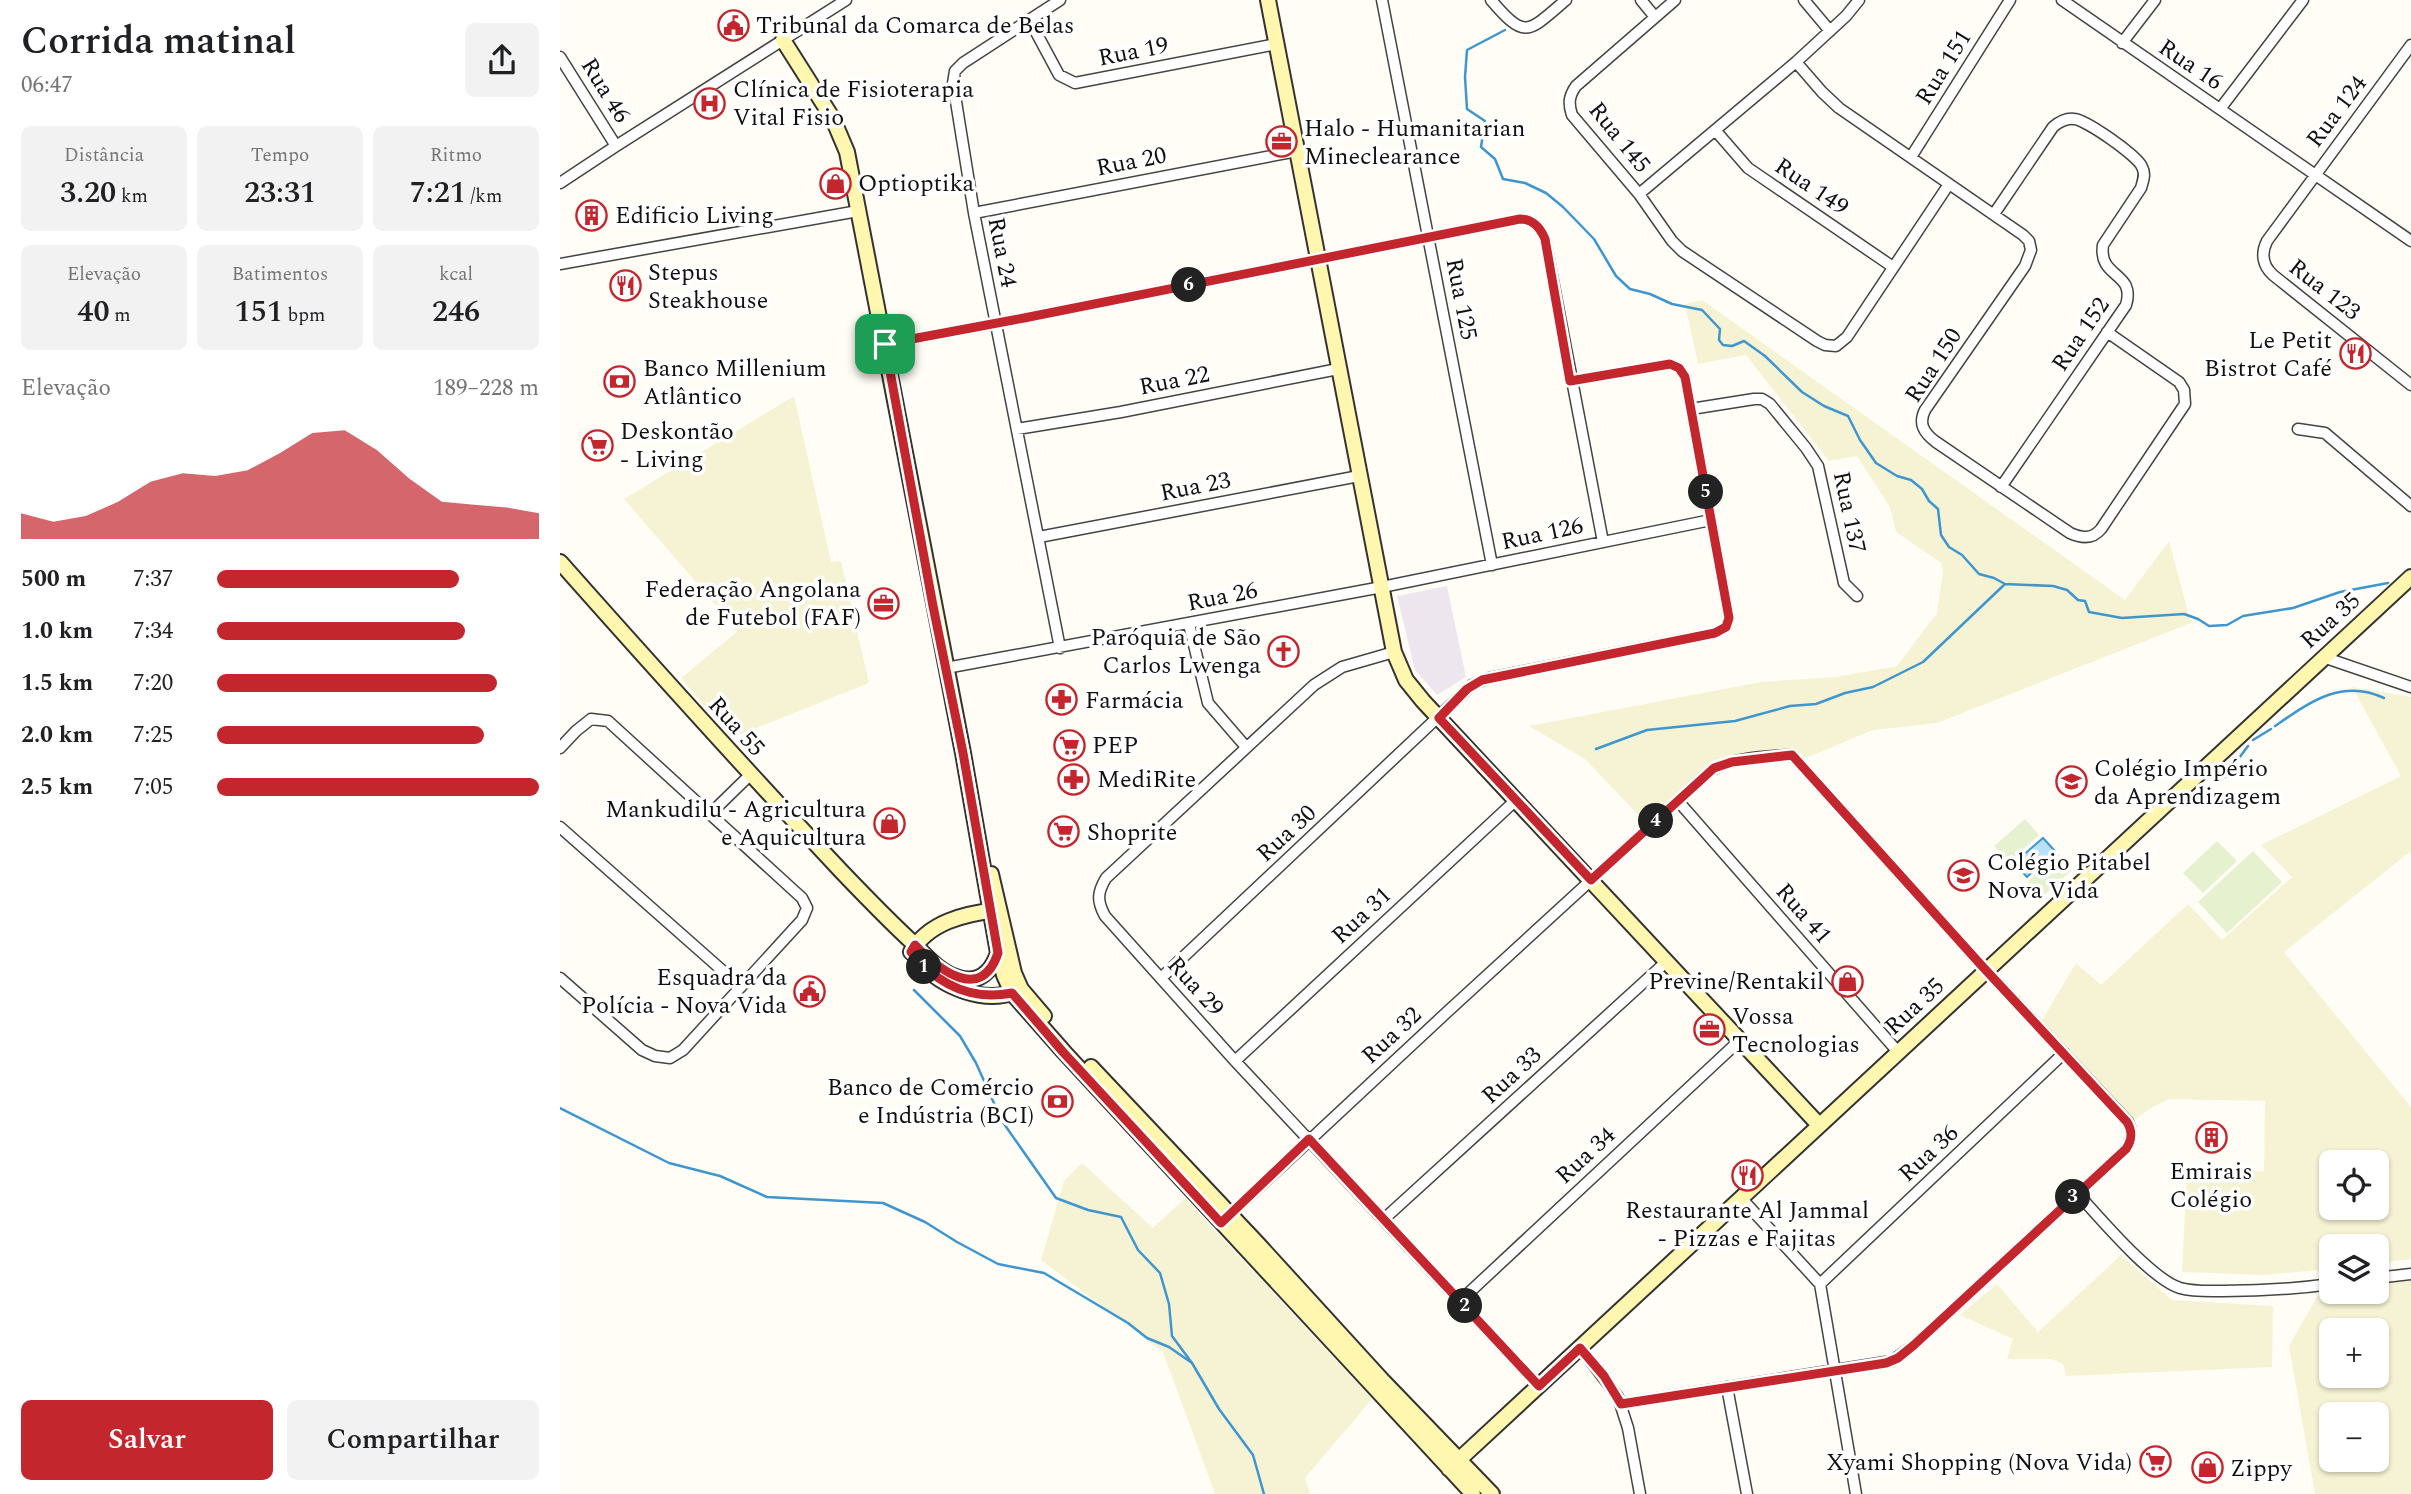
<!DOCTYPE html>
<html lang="pt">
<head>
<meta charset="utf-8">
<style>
	:root { --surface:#fff; --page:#f2f2f2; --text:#202124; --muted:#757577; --accent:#c4262e }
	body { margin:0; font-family:Spectral,serif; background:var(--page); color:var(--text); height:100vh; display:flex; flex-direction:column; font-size:26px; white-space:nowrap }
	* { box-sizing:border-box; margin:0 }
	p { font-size:23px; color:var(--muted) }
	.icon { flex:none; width:38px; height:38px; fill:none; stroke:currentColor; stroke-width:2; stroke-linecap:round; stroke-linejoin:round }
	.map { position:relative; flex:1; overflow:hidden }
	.side { display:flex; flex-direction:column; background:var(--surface); width:560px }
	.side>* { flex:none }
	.fabs { position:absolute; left:1759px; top:1150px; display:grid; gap:14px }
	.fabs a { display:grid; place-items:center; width:70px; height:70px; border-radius:10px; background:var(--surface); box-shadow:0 2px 5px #0004; font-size:35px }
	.pin { position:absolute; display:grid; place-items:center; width:60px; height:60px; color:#fff; margin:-30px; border-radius:14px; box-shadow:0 4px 10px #0006 }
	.km { position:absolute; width:35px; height:35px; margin:-18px; border-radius:50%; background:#222; color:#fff; font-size:19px; line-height:35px; text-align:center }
	.round { display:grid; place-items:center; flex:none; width:74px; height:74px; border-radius:10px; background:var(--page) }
	.head { display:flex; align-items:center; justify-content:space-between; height:119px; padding:0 21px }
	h1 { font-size:38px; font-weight:600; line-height:52px }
	.stats { display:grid; grid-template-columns:repeat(3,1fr); gap:10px; height:119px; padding:7px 21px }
	.stats div { display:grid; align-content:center; border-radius:10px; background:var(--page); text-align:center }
	.stats b { font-size:30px; font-weight:600 }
	.stats small { font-size:19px; font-weight:400 }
	.stats p { font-size:19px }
	.chart { height:196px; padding:14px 21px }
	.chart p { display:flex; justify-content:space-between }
	.chart svg { width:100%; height:126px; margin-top:7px; fill:var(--accent); opacity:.7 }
	.action { display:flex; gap:14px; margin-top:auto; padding:14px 21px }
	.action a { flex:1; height:80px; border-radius:10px; background:var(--accent); color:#fff; font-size:28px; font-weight:600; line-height:80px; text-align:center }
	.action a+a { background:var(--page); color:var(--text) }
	ul { padding:0 21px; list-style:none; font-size:23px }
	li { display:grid; grid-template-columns:112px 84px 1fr; align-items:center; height:52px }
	li i { height:18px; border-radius:9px; background:var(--accent) }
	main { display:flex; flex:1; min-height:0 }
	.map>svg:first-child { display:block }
</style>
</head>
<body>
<main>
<section class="side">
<div class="head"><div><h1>Corrida matinal</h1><p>06:47</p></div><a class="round"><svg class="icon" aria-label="share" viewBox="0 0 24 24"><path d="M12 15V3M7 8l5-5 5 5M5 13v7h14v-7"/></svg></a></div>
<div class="stats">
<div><p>Distância</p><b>3.20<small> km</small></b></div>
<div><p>Tempo</p><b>23:31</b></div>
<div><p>Ritmo</p><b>7:21<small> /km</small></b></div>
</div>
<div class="stats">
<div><p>Elevação</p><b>40<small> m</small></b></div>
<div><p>Batimentos</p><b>151<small> bpm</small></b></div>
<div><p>kcal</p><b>246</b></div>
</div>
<div class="chart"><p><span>Elevação</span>189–228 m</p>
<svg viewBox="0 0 160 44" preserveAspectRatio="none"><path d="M0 44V35L10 38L20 36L30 31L40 24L50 21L60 22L70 20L80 14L90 7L100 6L110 13L120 23L130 31L140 32L150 33L160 35V44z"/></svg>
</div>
<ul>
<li><b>500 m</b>7:37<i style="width:75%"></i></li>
<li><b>1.0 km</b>7:34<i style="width:77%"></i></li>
<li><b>1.5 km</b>7:20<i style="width:87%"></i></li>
<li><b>2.0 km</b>7:25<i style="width:83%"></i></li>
<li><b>2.5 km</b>7:05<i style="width:100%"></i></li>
</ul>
<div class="action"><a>Salvar</a><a>Compartilhar</a></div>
</section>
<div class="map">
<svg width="1851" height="1494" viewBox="0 0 1851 1494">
	<rect width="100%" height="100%" fill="#fffdf5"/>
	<!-- industrial -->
	<path fill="#eee6ef" d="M887 586 906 677 877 695 855 670 837 596Z"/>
	<!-- farmland -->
	<path fill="#f6f3d4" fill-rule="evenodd" d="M1142 300 1565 600 1609 541 1631 623 1377 723 1313 730 1243 759 1234 750 1150 763 1085 822 1025 759 969 726 1201 682 1276 677 1337 666 1377 613 1383 570 1381 563 1336 532 1330 507 1297 456 1269 461 1186 355 1138 364 1125 304Z
		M234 396 271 562 281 561 309 683 171 738 121 678 178 631 64 499Z
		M1792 687 1851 697V851L1724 952 1851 1107V1259L1817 1263 1816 1246H1771V1269L1703 1275 1622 1272 1627 1170 1704 1171 1705 1101 1609 1099 1591 1108 1574 1120 1481 1022 1516 963 1541 985 1628 904 1662 940 1732 877 1701 845 1841 776ZM1771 1162H1816V1208H1771Z
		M522 1163 593 1228 625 1198 812 1399 745 1478 750 1494H655L603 1352 481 1260 504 1181Z
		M1561 1255 1612 1300 1713 1306 1712 1367 1506 1376 1503 1364 1491 1359H1447L1453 1339 1400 1315 1437 1284 1478 1332Z
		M1851 1278V1494H1755L1729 1346 1760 1292H1816L1817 1283ZM1771 1330H1816V1376H1771ZM1771 1414H1816V1460H1771Z"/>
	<!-- pitch -->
	<path fill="#e6f2cf" d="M1465 819 1479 835 1449 862 1434 846Z
		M1657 841 1677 861 1643 893 1623 873Z
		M1693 851 1722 882 1667 933 1638 902Z
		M1498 854 1512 870 1482 897 1468 881Z"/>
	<!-- water -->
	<path fill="#b9e0f7" stroke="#3f96cf" stroke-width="2" d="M1483 838 1495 851 1467 877 1454 863Z"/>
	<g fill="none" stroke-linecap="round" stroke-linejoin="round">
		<!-- stream -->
		<path stroke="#3f96cf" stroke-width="2.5" d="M945 30 907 50 905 77 907 109 925 121 921 147 935 159 943 179 965 183 986 193 1003 207 1034 239 1056 276 1070 289 1090 294 1112 304 1142 310 1160 329 1159 340 1163 345 1172 346 1184 341 1205 356 1242 392 1264 406 1288 416 1300 440 1316 463 1337 476 1351 480 1362 489 1369 501 1378 509 1381 535 1389 547 1402 555 1419 574 1434 578 1445 584 1493 586 1507 590 1518 600 1525 601 1529 612 1562 618 1624 614 1638 619 1649 626 1667 625 1683 616 1733 608 1780 592 1828 583
			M1715 726C1750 702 1782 678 1824 698
			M1693 740 1711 729
			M1036 749 1087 730 1175 721 1230 706 1256 704 1285 693 1313 687 1363 662 1445 584
			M1665 777 1688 746
			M354 990 400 1036 416 1063 442 1121 496 1198 528 1210 561 1217 578 1250 600 1273 609 1304 612 1336 632 1363 659 1409 693 1455 704 1494
			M0 1108 109 1163 160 1176 207 1197 323 1203 365 1222 397 1242 438 1264 484 1273 568 1323 587 1338 609 1347 632 1363"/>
		<defs>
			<path id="street" d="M500 0 403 63 395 71 393 83 414 213 500 648
				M822 0 932 565
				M931 0C966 41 968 32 1006 0
				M1081 0 1095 17
				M1115 0 1016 86C1009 96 1008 103 1012 115L1079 194 1112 241 1122 251 1257 341 1265 345 1276 346 1287 337 1389 184
				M1244 0 1270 31
				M1502 0 1851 241
				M470 21 499 75 515 83 717 44
				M1562 43 1595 0
				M1851 45 1707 241C1701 253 1702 265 1713 275L1851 385
				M0 57 56 146
				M1236 62 1262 92 1279 108 1463 235 1469 241 1471 250 1465 266 1365 410C1358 424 1364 433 1376 442L1510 533C1521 538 1532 540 1541 529L1625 404 1624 390 1619 382 1547 332
				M1660 109 1743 0
				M1155 130 1188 168 1333 267
				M1351 157 1450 0
				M0 183 56 146 286 0
				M1079 194 1236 62 1286 16 1299 0
				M414 213 737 151
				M1434 214 1493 127C1499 122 1506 118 1514 119 1525 119 1578 156 1582 167 1586 174 1583 181 1581 188L1543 245C1538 279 1576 271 1566 305L1441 487
				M0 264 298 211
				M325 344 464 318 960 219C973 219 980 227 985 239L1043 542
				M1131 409 1194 399H1202L1210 404 1246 448 1258 466 1284 583 1297 596
				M457 429 561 412 778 369
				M1738 429 1765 433 1851 506
				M479 537 799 476
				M629 624 648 703 686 747
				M834 652 782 667 754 685 546 878C537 893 537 901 545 916L675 1061 979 1386
				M1763 657 1851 687
				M386 668 822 587 1151 520
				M0 748 16 731 31 719 48 721 242 898 247 908 242 920 123 1050 110 1058 95 1056 82 1050 0 978
				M1118 801 1338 1052
				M150 814 190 775
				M0 827 181 987
				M601 978 912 685 929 678 1155 633 1166 627 1169 618 1125 377 1119 368 1110 364 1010 381
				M675 1061 956 800
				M1517 1193C1539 1217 1591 1279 1620 1288 1634 1292 1649 1291 1663 1291 1700 1291 1735 1289 1771 1284
				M1181 1198 1260 1284 1296 1494
				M665 1219 886 1013 1148 773C1167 758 1208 756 1232 755L1422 966 1568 1122C1573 1132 1571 1140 1566 1149L1354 1345 1332 1361 1061 1404
				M824 1219 1106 962
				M1816 1278 1851 1274
				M1260 1284 1504 1053
				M900 1301 1179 1041
				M1020 1347 1058 1397 1068 1428 1080 1494
				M1167 1387 1187 1494"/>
			<path id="secondary" d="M708 0 834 652 846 680 863 701 1259 1125
				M223 40 273 119 287 152 403 753 438 953 444 975 452 993 504 1052 913 1494
				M0 562C93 667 186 770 282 872 305 896 328 920 353 943 366 956 380 973 399 978 419 984 432 971 438 953
				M431 874 454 973 461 989 484 1016
				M351 952C369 922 404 914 436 910
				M358 961C382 987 425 1006 460 990
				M531 1067 697 1243 822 1380 932 1494
				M889 1469 1851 577"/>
		</defs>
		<!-- street casing -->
		<use href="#street" stroke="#444" stroke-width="13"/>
		<!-- secondary casing -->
		<use href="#secondary" stroke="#333" stroke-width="18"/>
		<!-- street -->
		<use href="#street" stroke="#fff" stroke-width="10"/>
		<!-- secondary -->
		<use href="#secondary" stroke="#fff6b0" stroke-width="14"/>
	</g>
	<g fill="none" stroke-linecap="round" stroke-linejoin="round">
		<defs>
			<path id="route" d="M960 219C973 219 980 227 985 239L1010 381 1110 364 1119 368 1125 377 1169 618 1166 627 1155 633 922 680 907 689 879 718 1031 880 1154 768 1172 762 1232 755 1422 966 1567 1122C1573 1132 1572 1140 1566 1149L1354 1345 1338 1358 1326 1363 1061 1404 1044 1376 1020 1348 979 1386 749 1139 661 1223 503 1052 452 993C410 1001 377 984 351 952L355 945C378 969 421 1004 438 953L403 753 373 606 325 344 464 318Z"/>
		</defs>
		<!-- route casing -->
		<use href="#route" stroke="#fff" stroke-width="14"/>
		<!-- route -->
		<use href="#route" stroke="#c4262e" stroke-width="9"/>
	</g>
	<!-- icons -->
	<defs>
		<symbol id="civic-ring" viewBox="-11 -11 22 22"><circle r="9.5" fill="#fff" stroke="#c4262e" stroke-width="1.5"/><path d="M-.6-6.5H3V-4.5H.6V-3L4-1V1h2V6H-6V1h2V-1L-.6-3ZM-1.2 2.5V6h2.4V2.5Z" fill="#c4262e"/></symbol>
		<symbol id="hospital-ring" viewBox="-11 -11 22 22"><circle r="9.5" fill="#fff" stroke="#c4262e" stroke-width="1.5"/><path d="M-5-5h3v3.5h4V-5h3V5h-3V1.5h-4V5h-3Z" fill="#c4262e"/></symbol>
		<symbol id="office-ring" viewBox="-11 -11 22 22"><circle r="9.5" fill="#fff" stroke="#c4262e" stroke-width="1.5"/><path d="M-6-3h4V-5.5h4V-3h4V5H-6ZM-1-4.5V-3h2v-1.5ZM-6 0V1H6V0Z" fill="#c4262e"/></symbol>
		<symbol id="shop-ring" viewBox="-11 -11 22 22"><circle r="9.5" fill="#fff" stroke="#c4262e" stroke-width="1.5"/><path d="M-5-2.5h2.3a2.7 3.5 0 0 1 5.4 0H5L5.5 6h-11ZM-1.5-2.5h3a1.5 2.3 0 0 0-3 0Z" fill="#c4262e"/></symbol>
		<symbol id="building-ring" viewBox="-11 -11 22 22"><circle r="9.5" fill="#fff" stroke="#c4262e" stroke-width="1.5"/><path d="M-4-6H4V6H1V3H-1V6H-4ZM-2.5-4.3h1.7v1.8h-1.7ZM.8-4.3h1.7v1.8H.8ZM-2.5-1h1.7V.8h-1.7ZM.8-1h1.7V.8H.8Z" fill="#c4262e"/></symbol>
		<symbol id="restaurant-ring" viewBox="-11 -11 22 22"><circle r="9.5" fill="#fff" stroke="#c4262e" stroke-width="1.5"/><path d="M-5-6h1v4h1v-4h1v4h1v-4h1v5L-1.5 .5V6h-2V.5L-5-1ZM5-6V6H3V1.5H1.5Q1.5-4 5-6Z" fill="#c4262e"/></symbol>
		<symbol id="bank-ring" viewBox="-11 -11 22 22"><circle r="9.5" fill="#fff" stroke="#c4262e" stroke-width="1.5"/><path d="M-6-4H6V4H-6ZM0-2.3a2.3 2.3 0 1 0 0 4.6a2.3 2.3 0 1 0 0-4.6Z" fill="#c4262e"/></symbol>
		<symbol id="supermarket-ring" viewBox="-11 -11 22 22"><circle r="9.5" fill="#fff" stroke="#c4262e" stroke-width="1.5"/><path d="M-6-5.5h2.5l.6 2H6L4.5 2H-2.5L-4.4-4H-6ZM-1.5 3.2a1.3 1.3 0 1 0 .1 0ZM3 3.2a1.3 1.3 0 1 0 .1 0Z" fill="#c4262e"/></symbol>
		<symbol id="church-ring" viewBox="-11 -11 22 22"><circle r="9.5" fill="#fff" stroke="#c4262e" stroke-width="1.5"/><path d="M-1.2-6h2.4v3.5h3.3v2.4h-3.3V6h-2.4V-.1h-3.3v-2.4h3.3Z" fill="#c4262e"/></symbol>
		<symbol id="pharmacy-ring" viewBox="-11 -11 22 22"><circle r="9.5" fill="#fff" stroke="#c4262e" stroke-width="1.5"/><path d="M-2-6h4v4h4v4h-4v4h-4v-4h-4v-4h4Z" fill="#c4262e"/></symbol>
		<symbol id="school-ring" viewBox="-11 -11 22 22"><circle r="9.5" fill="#fff" stroke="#c4262e" stroke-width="1.5"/><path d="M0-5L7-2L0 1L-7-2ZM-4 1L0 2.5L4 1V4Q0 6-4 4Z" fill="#c4262e"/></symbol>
		<symbol id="university-ring" viewBox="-11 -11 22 22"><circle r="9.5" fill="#fff" stroke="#c4262e" stroke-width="1.5"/><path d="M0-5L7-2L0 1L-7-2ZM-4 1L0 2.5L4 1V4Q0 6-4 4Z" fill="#c4262e"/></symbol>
	</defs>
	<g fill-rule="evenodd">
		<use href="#civic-ring" x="156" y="8" width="35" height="35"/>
		<use href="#hospital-ring" x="132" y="86" width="35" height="35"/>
		<use href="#office-ring" x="704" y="124" width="35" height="35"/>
		<use href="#shop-ring" x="258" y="166" width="35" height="35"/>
		<use href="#building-ring" x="14" y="198" width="35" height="35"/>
		<use href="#restaurant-ring" x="48" y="268" width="35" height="35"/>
		<use href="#restaurant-ring" x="1778" y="336" width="35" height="35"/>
		<use href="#bank-ring" x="42" y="364" width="35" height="35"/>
		<use href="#supermarket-ring" x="20" y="428" width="35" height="35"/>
		<use href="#office-ring" x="306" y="586" width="35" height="35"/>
		<use href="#church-ring" x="706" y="634" width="35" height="35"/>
		<use href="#pharmacy-ring" x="484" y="682" width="35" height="35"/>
		<use href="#supermarket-ring" x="492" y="728" width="35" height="35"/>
		<use href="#pharmacy-ring" x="496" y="762" width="35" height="35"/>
		<use href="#school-ring" x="1494" y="764" width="35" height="35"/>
		<use href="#shop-ring" x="312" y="806" width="35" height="35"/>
		<use href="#supermarket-ring" x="486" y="814" width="35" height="35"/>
		<use href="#university-ring" x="1386" y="858" width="35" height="35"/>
		<use href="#shop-ring" x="1270" y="964" width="35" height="35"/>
		<use href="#civic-ring" x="232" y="974" width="35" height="35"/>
		<use href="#office-ring" x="1132" y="1012" width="35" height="35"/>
		<use href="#bank-ring" x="480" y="1084" width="35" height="35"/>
		<use href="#building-ring" x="1634" y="1120" width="35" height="35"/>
		<use href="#restaurant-ring" x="1170" y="1158" width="35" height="35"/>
		<use href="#supermarket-ring" x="1578" y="1444" width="35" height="35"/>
		<use href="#shop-ring" x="1630" y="1450" width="35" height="35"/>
	</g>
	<g text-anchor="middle" stroke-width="7" stroke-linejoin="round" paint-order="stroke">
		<!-- poi labels -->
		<g font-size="24" fill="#111" stroke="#fff" text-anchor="start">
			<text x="196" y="33">Tribunal da Comarca de Belas</text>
			<text x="173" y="97">Clínica de Fisioterapia<tspan x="173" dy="28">Vital Fisio</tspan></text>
			<text x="744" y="136">Halo - Humanitarian<tspan x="744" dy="28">Mineclearance</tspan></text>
			<text x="298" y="191">Optioptika</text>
			<text x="55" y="223">Edificio Living</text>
			<text x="88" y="280">Stepus<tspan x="88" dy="28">Steakhouse</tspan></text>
			<text x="1772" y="348" text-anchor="end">Le Petit<tspan x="1772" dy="28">Bistrot Café</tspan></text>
			<text x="83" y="376">Banco Millenium<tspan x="83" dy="28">Atlântico</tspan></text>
			<text x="60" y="439">Deskontão<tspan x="60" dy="28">- Living</tspan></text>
			<text x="301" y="597" text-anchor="end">Federação Angolana<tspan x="301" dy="28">de Futebol (FAF)</tspan></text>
			<text x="701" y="645" text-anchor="end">Paróquia de São<tspan x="701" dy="28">Carlos Lwenga</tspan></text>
			<text x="525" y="708">Farmácia</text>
			<text x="532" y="753">PEP</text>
			<text x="1534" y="776">Colégio Império<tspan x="1534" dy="28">da Aprendizagem</tspan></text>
			<text x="537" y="787">MediRite</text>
			<text x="306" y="817" text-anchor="end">Mankudilu - Agricultura<tspan x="306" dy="28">e Aquicultura</tspan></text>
			<text x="527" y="840">Shoprite</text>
			<text x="1427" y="870">Colégio Pitabel<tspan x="1427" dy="28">Nova Vida</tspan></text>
			<text x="227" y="985" text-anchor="end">Esquadra da<tspan x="227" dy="28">Polícia - Nova Vida</tspan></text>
			<text x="1264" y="989" text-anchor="end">Previne/Rentakil</text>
			<text x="1172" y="1024">Vossa<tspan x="1172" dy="28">Tecnologias</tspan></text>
			<text x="474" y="1095" text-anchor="end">Banco de Comércio<tspan x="474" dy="28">e Indústria (BCI)</tspan></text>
			<text x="1651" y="1179" text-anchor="middle">Emirais<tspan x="1651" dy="28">Colégio</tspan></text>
			<text x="1187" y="1218" text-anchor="middle">Restaurante Al Jammal<tspan x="1187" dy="28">- Pizzas e Fajitas</tspan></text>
			<text x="1572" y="1470" text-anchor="end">Xyami Shopping (Nova Vida)</text>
			<text x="1670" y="1476">Zippy</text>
		</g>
		<!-- street labels -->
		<g font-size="24" fill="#111" stroke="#fff">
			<text transform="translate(573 51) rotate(-11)" y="8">Rua 19</text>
			<text transform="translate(1631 64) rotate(34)" y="8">Rua 16</text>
			<text transform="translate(1383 67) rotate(-58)" y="8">Rua 151</text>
			<text transform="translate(46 90) rotate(58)" y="8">Rua 46</text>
			<text transform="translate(1776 111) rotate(-53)" y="8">Rua 124</text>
			<text transform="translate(1060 137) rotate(51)" y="8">Rua 145</text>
			<text transform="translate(571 161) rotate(-11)" y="8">Rua 20</text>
			<text transform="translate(1252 186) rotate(34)" y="8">Rua 149</text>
			<text transform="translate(443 252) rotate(79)" y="8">Rua 24</text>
			<text transform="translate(1765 289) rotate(38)" y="8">Rua 123</text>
			<text transform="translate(902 299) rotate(79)" y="8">Rua 125</text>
			<text transform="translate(1520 334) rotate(-56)" y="8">Rua 152</text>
			<text transform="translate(1373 365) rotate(-57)" y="8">Rua 150</text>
			<text transform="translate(614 380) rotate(-11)" y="8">Rua 22</text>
			<text transform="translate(635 486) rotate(-11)" y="8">Rua 23</text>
			<text transform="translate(1290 512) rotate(78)" y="8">Rua 137</text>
			<text transform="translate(982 533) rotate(-12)" y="8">Rua 126</text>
			<text transform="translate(662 596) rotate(-11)" y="8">Rua 26</text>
			<text transform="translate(1770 620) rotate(-42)" y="8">Rua 35</text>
			<text transform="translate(177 726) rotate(48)" y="8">Rua 55</text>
			<text transform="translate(726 833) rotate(-43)" y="8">Rua 30</text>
			<text transform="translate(1244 913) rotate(49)" y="8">Rua 41</text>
			<text transform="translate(801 915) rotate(-43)" y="8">Rua 31</text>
			<text transform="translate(636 986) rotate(48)" y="8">Rua 29</text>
			<text transform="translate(1354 1006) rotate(-43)" y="8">Rua 35</text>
			<text transform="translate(831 1035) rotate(-43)" y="8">Rua 32</text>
			<text transform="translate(951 1075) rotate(-43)" y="8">Rua 33</text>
			<text transform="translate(1368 1153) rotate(-43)" y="8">Rua 36</text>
			<text transform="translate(1025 1155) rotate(-43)" y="8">Rua 34</text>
		</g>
	</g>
</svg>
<div class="fabs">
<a><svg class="icon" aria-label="locate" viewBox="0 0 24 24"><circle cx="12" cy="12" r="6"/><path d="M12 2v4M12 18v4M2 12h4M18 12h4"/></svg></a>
<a><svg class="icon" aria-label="layers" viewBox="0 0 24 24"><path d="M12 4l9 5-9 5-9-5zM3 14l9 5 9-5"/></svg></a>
<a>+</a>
<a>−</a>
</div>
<div class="pin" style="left:325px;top:344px;background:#1e9e55"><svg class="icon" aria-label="arrive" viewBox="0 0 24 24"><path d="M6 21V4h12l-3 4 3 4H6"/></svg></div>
<b class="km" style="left:364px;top:967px">1</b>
<b class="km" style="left:905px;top:1306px">2</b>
<b class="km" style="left:1513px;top:1197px">3</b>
<b class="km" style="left:1096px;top:821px">4</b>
<b class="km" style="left:1146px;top:492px">5</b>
<b class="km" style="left:629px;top:285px">6</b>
</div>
</main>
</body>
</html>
